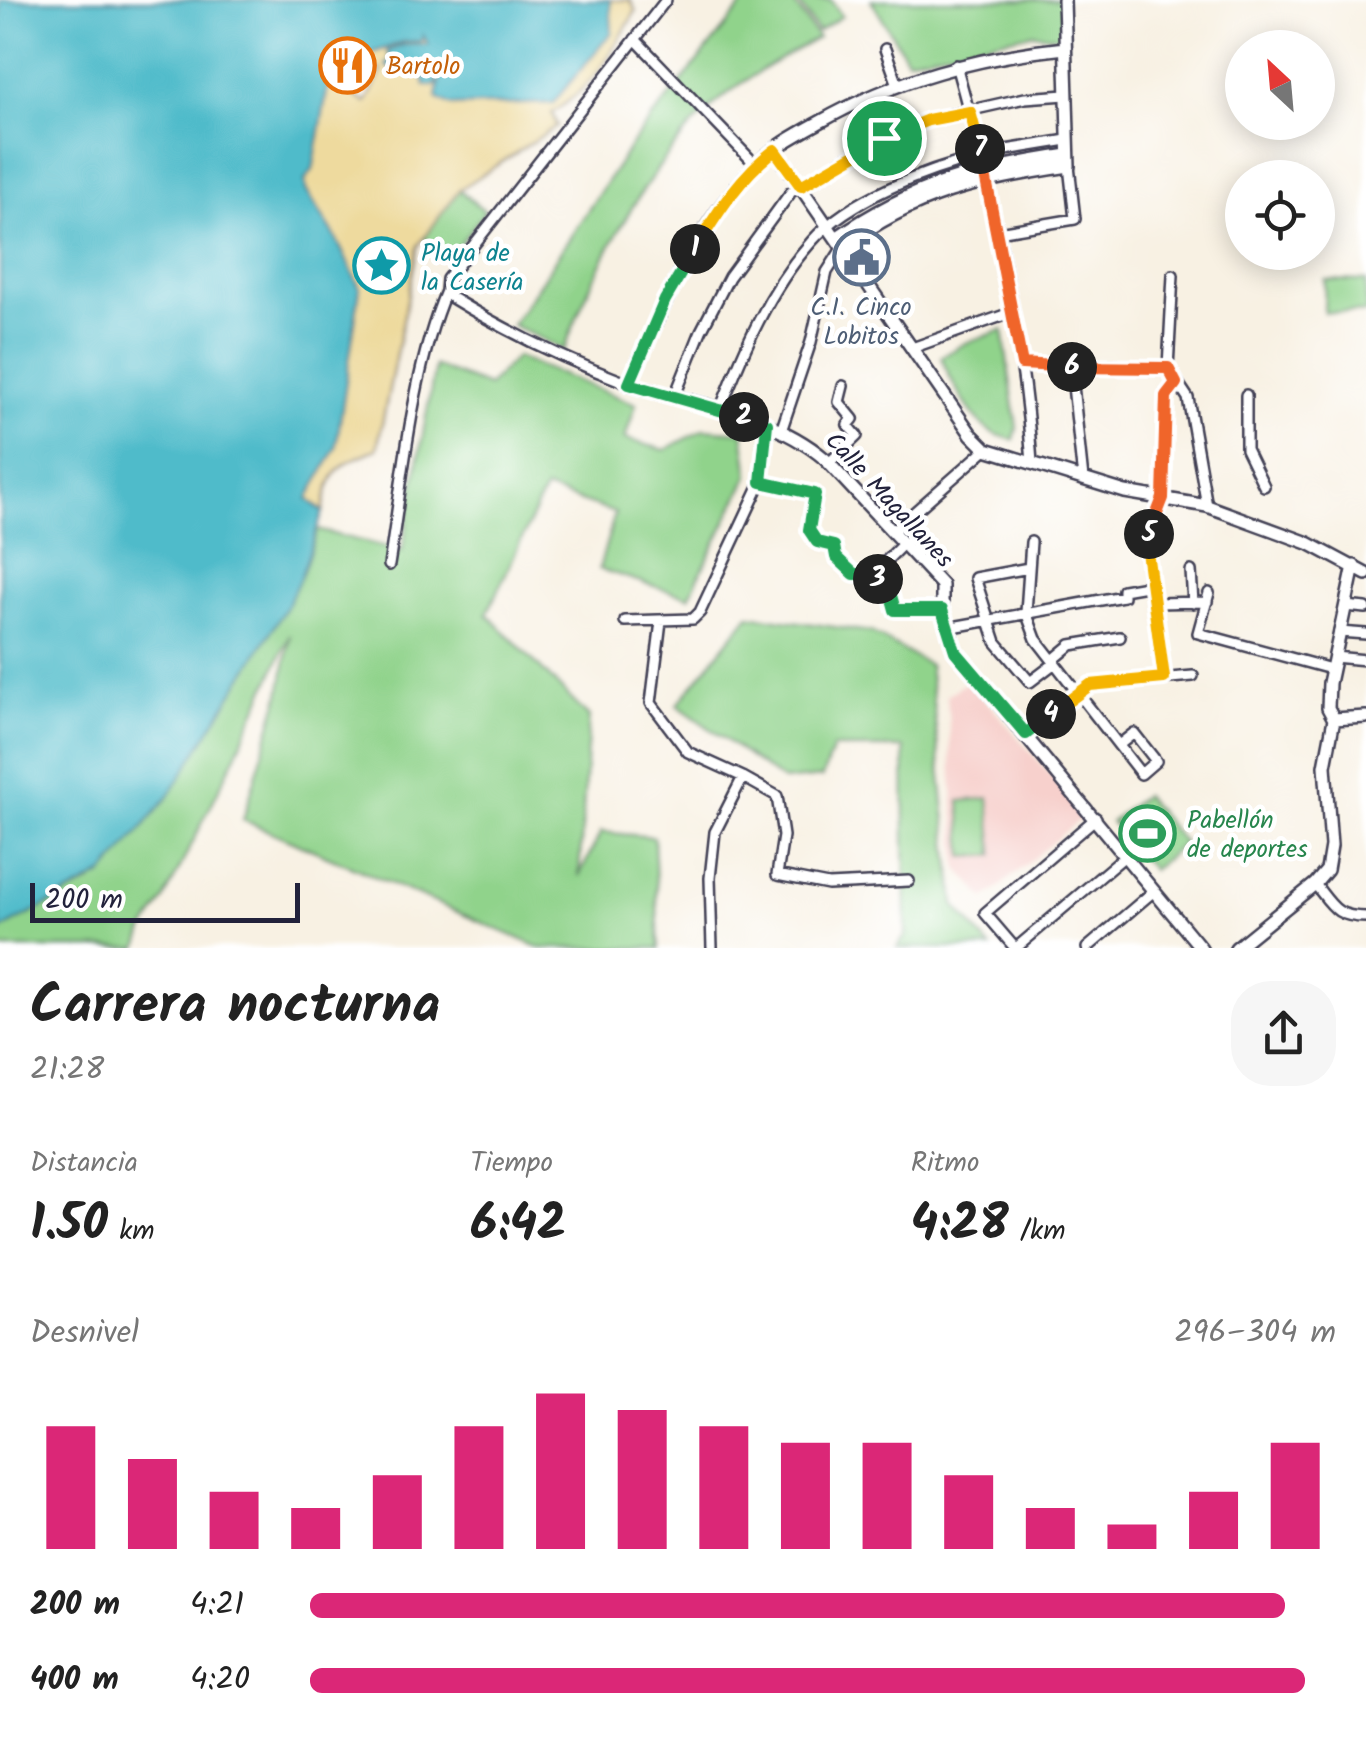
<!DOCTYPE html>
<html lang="es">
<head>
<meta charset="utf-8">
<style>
	:root { --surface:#fff; --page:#f6f6f6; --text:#222; --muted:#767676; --accent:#db2777 }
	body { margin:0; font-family:Kalam,sans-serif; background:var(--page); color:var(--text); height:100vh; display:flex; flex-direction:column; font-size:38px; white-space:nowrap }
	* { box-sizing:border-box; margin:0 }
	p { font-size:32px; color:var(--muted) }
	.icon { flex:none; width:55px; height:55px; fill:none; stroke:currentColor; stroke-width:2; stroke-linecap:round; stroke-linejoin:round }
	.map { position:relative; height:948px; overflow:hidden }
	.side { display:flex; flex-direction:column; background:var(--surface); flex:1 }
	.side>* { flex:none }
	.needle { width:65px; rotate:334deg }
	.tools { position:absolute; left:1225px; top:30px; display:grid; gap:20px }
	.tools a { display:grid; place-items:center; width:110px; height:110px; border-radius:50%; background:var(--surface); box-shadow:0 5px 25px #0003; font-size:50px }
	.scale { position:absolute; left:30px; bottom:25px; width:270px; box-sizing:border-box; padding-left:10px; border:5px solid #22223b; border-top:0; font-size:28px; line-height:35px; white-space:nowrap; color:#22223b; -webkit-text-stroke:8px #fff; paint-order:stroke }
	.pin { position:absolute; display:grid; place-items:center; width:85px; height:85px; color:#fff; margin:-42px; border:5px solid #fff; border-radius:50%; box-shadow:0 2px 10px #0007 }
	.km { position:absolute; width:50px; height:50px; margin:-25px; border-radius:50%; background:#222; color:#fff; font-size:28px; line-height:50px; text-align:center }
	.round { display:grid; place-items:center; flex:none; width:105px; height:105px; border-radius:40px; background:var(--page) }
	.summary { display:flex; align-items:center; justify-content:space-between; height:170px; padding:0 30px }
	h1 { font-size:55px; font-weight:800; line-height:75px }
	.metrics { display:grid; grid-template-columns:repeat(3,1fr); gap:15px; height:170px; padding:10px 30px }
	.metrics div { display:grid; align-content:center }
	.metrics b { font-size:50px; font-weight:800 }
	.metrics small { font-size:28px; font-weight:400 }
	.metrics p { font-size:28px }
	.chart { height:280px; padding:20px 30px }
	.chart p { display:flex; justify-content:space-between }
	.chart svg { width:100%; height:180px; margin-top:10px; stroke:var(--accent); stroke-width:6 }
	ul { padding:0 30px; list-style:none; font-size:32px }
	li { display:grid; grid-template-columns:160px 120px 1fr; align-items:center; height:75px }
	li i { height:25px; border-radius:12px; background:var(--accent) }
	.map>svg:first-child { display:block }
</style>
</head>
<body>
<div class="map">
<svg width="1366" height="948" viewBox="0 0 1366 948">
	<rect width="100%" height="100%" fill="#fff"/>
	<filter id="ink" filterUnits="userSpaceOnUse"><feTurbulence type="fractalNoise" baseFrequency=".01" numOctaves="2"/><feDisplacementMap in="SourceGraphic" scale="20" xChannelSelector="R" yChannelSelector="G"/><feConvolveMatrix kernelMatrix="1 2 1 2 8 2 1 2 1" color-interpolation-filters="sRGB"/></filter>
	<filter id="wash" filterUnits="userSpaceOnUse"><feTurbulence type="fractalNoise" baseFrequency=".0048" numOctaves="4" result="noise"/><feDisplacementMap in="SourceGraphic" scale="40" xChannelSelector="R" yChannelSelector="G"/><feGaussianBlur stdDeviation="2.25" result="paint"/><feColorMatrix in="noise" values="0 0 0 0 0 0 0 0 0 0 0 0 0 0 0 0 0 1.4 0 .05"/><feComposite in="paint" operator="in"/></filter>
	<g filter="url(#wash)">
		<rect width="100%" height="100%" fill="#f8f1e3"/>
		<!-- built -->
		<path fill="#f7d0cc" d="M969 681 1085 815 985 899 958 869 947 695Z"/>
		<!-- green -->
		<path fill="#90d38b" stroke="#597a63" stroke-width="2.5" d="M747 0H792L818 38C778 60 737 82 704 114 644 172 592 273 564 350L512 325 633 142Z
			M797 0H831L842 16 818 32Z
			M871 0H1063L1065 38 1034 33 907 59Z
			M459 190 485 211 450 257 424 238Z
			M1325 280 1366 281V313L1324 312Z
			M1003 330 1017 428 1014 440C1007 438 998 436 991 432 972 420 949 378 941 357L966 343Z
			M516 357 636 404 625 439 665 450 704 429 743 432 749 475 689 597 599 569 615 513 545 489 487 614 589 717 579 876 601 832 654 837 659 948H541L243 820 280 694 290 635 234 759 164 900 144 931 138 948H0V930L91 882 102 869 301 576 317 530 402 551 435 366 488 386Z
			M749 615 871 632 929 665 955 905 991 948H897L906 935 904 748H833L822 777 783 781 677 705Z
			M1144 795 1184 843 1152 870 1111 822Z
			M989 798 994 855 964 857 960 801Z"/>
		<!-- sand -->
		<path fill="#eeda9e" stroke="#887e6c" stroke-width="2.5" d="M597 0H630L636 11C609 56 597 84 552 113L557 126 459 190 418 246 377 449C339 464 330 470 323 512L308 500 304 186 332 63 348 91 366 103 382 71 341 46 422 33 442 68Z"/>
		<!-- water -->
		<path fill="#4fbbca" stroke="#386e82" stroke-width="2.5" d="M0 0H610L612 32 553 103 452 106 437 98 442 66 434 70 437 85 425 86C423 65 410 62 391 69L386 65 390 58 387 51 403 45 428 44 423 35 422 41 403 42 364 56 339 50 332 63 313 170 305 180 306 190 335 236 360 288 336 448 308 499 323 512 301 576 286 607 169 796 104 874 0 930Z"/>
	</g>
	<g filter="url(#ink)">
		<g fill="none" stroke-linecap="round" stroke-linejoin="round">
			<defs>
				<path id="street" d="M635 39 756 165
					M885 49 898 85
					M956 65C993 195 1022 327 1032 462
					M981 154 1067 140
					M998 232 1075 219 1069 166
					M912 348 1013 312
					M1022 364 1168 368
					M1071 367 1083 479
					M1168 368 1188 398 1207 506
					M1168 368 1173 275
					M629 384C566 360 509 333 452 298L446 291 447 279 666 0
					M1246 395V449L1264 486
					M674 398 701 331 729 277 791 192 851 155 927 120 1025 98 1066 95
					M720 410C743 351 769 289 812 241 850 198 927 170 982 156
					M781 431 811 342 827 272 843 247
					M829 463 857 436 848 425 853 419 839 402 843 386
					M761 482 815 494 809 530 817 542 834 546 836 557 854 574H873
					M894 530 986 449
					M1031 542 1026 612 1036 639 1141 774 1156 761 1134 733 1119 745
					M389 565C403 478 412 371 446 291
					M1029 568 975 578 996 642 1030 682 1055 663
					M1191 571 1193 603
					M873 574 889 587 895 610H942
					M873 574 905 542
					M1209 593 1198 633 1331 669
					M1155 603 1207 602
					M1345 606 1366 608
					M625 621 693 619 700 612 761 482 767 423
					M661 621 651 703 688 752 743 777 777 796 783 836 777 875 828 885 909 881
					M947 628 1123 596V590L1152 585
					M1339 632 1366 634
					M1334 657 1366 660
					M1053 660 1071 645 1120 637
					M1164 678 1146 543 1163 498 1167 396 1176 383
					M1026 734 1090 685 1193 676
					M1315 884C1333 907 1336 917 1366 917
					M712 948 710 878 715 832 743 777
					M1015 948 985 913 1096 818
					M1016 948 1126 855
					M1087 948 1154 891"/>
				<path id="secondary" d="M1065 48C977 57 896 79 818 123 796 135 772 148 755 166 696 226 661 308 629 384 695 405 771 413 825 459L942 585V610L955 651 1201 948
					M775 150 971 434 986 449 1125 492 1207 506 1308 543 1366 574
					M836 238C915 183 976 169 1068 155
					M843 247C915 193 982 179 1069 166L1064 0
					M1334 719 1366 717
					M1236 948 1315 884 1327 870 1331 846 1325 766 1334 719 1328 708 1329 683 1354 566"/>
			</defs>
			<!-- street casing -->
			<use href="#street" stroke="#424154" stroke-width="14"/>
			<!-- secondary casing -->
			<use href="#secondary" stroke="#424154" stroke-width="16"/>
			<!-- street -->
			<use href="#street" stroke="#fff" stroke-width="9"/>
			<!-- secondary -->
			<use href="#secondary" stroke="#fff" stroke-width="11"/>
		</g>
	</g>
	<g fill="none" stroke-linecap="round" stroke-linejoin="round" filter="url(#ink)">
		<defs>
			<path id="split-1" d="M695 249C718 212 740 176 775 150L801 186 884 138"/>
			<path id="split-2" d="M695 249 665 300 629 384 744 417"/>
			<path id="split-3" d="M744 417 767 424 761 482 815 494 809 530 817 542 834 546 836 557 854 574H873L878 579"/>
			<path id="split-4" d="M878 579 889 588 895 610H942L955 651 1026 734 1051 714"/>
			<path id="split-5" d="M1051 714 1090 685 1164 678 1146 544 1149 534"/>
			<path id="split-6" d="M1072 367 1168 368 1176 383 1166 396 1163 498 1149 534"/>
			<path id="split-7" d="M980 149 1022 364 1072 367"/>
			<path id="split-8" d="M884 138 928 120 970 112 980 149"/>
		</defs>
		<!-- split-1 casing -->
		<use href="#split-1" stroke="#fff" stroke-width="20"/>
		<!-- split-2 casing -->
		<use href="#split-2" stroke="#fff" stroke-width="20"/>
		<!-- split-3 casing -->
		<use href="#split-3" stroke="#fff" stroke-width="20"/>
		<!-- split-4 casing -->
		<use href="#split-4" stroke="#fff" stroke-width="20"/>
		<!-- split-5 casing -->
		<use href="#split-5" stroke="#fff" stroke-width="20"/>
		<!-- split-6 casing -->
		<use href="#split-6" stroke="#fff" stroke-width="20"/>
		<!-- split-7 casing -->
		<use href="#split-7" stroke="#fff" stroke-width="20"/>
		<!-- split-8 casing -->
		<use href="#split-8" stroke="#fff" stroke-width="20"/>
		<!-- split-1 -->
		<use href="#split-1" stroke="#f5b400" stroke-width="12"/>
		<!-- split-2 -->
		<use href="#split-2" stroke="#22a559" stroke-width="12"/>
		<!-- split-3 -->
		<use href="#split-3" stroke="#22a559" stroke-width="12"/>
		<!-- split-4 -->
		<use href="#split-4" stroke="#22a559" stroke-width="12"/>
		<!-- split-5 -->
		<use href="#split-5" stroke="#f5b400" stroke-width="12"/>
		<!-- split-6 -->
		<use href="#split-6" stroke="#f0652b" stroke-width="12"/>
		<!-- split-7 -->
		<use href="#split-7" stroke="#f0652b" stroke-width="12"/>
		<!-- split-8 -->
		<use href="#split-8" stroke="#f5b400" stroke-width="12"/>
	</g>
	<!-- icons -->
	<defs>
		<symbol id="restaurant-ring" viewBox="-11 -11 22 22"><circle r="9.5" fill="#fff" stroke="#e8710a" stroke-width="1.5"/><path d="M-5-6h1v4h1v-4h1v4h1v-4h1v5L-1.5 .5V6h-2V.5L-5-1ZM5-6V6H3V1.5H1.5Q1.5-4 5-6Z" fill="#e8710a"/></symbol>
		<symbol id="civic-ring" viewBox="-11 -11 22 22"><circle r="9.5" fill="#fff" stroke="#5c6f8a" stroke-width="1.5"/><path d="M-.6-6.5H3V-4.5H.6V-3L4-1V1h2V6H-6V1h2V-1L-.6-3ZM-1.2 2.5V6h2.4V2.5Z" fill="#5c6f8a"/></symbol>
		<symbol id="sight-ring" viewBox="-11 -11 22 22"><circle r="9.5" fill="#fff" stroke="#0f9aa8" stroke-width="1.5"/><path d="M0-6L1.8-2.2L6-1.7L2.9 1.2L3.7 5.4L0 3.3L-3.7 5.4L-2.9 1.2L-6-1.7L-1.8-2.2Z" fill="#0f9aa8"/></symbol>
		<symbol id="stadium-ring" viewBox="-11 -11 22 22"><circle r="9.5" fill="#fff" stroke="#2e9e5b" stroke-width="1.5"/><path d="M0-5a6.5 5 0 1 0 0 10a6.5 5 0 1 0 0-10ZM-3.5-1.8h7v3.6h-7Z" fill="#2e9e5b"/></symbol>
	</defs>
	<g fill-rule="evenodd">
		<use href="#restaurant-ring" x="316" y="34" width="63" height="63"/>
		<use href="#civic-ring" x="830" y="226" width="63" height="63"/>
		<use href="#sight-ring" x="350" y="234" width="63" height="63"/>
		<use href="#stadium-ring" x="1116" y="802" width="63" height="63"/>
	</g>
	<g text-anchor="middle" stroke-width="9" stroke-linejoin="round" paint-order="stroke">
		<!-- food labels -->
		<g font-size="25" fill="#c56008" stroke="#fff" text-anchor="start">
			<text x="386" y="74">Bartolo</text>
		</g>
		<!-- culture labels -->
		<g font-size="25" fill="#0d838f" stroke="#fff" text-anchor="start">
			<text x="421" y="261">Playa de<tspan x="421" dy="29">la Casería</tspan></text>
		</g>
		<!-- service labels -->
		<g font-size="25" fill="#4e5e75" stroke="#fff">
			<text x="861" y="315">C.I. Cinco<tspan x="861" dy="29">Lobitos</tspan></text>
		</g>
		<!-- street labels -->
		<g font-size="25" fill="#22223b" stroke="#fff">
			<text transform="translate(890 499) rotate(47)" y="9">Calle Magallanes</text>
		</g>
		<!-- leisure labels -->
		<g font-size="25" fill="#27864d" stroke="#fff" text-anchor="start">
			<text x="1187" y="828">Pabellón<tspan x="1187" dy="29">de deportes</tspan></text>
		</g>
	</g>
</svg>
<div class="tools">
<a><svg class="needle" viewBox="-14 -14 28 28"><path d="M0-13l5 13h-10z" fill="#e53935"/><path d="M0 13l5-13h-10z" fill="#767676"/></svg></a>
<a><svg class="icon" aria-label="locate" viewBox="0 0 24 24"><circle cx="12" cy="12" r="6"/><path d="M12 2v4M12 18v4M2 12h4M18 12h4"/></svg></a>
</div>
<div class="scale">200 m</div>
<div class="pin" style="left:884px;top:138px;background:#1e9e55"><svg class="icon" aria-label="arrive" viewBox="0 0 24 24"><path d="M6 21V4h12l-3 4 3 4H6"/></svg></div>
<b class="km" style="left:695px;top:249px">1</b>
<b class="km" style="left:744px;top:417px">2</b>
<b class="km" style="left:878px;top:579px">3</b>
<b class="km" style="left:1051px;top:714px">4</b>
<b class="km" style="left:1149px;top:534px">5</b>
<b class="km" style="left:1072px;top:367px">6</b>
<b class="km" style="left:980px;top:149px">7</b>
</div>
<section class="side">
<div class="summary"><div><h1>Carrera nocturna</h1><p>21:28</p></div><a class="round"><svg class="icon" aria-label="share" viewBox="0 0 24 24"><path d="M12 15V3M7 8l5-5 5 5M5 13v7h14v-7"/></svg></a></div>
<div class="metrics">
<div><p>Distancia</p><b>1.50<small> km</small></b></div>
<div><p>Tiempo</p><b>6:42</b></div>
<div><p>Ritmo</p><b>4:28<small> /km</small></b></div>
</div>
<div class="chart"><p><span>Desnivel</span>296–304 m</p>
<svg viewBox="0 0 160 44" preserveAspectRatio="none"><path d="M5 44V14M15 44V22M25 44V30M35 44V34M45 44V26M55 44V14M65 44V6M75 44V10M85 44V14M95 44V18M105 44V18M115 44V26M125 44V34M135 44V38M145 44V30M155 44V18"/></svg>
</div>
<ul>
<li><b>200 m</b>4:21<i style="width:95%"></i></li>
<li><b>400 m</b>4:20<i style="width:97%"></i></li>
</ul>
</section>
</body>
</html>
